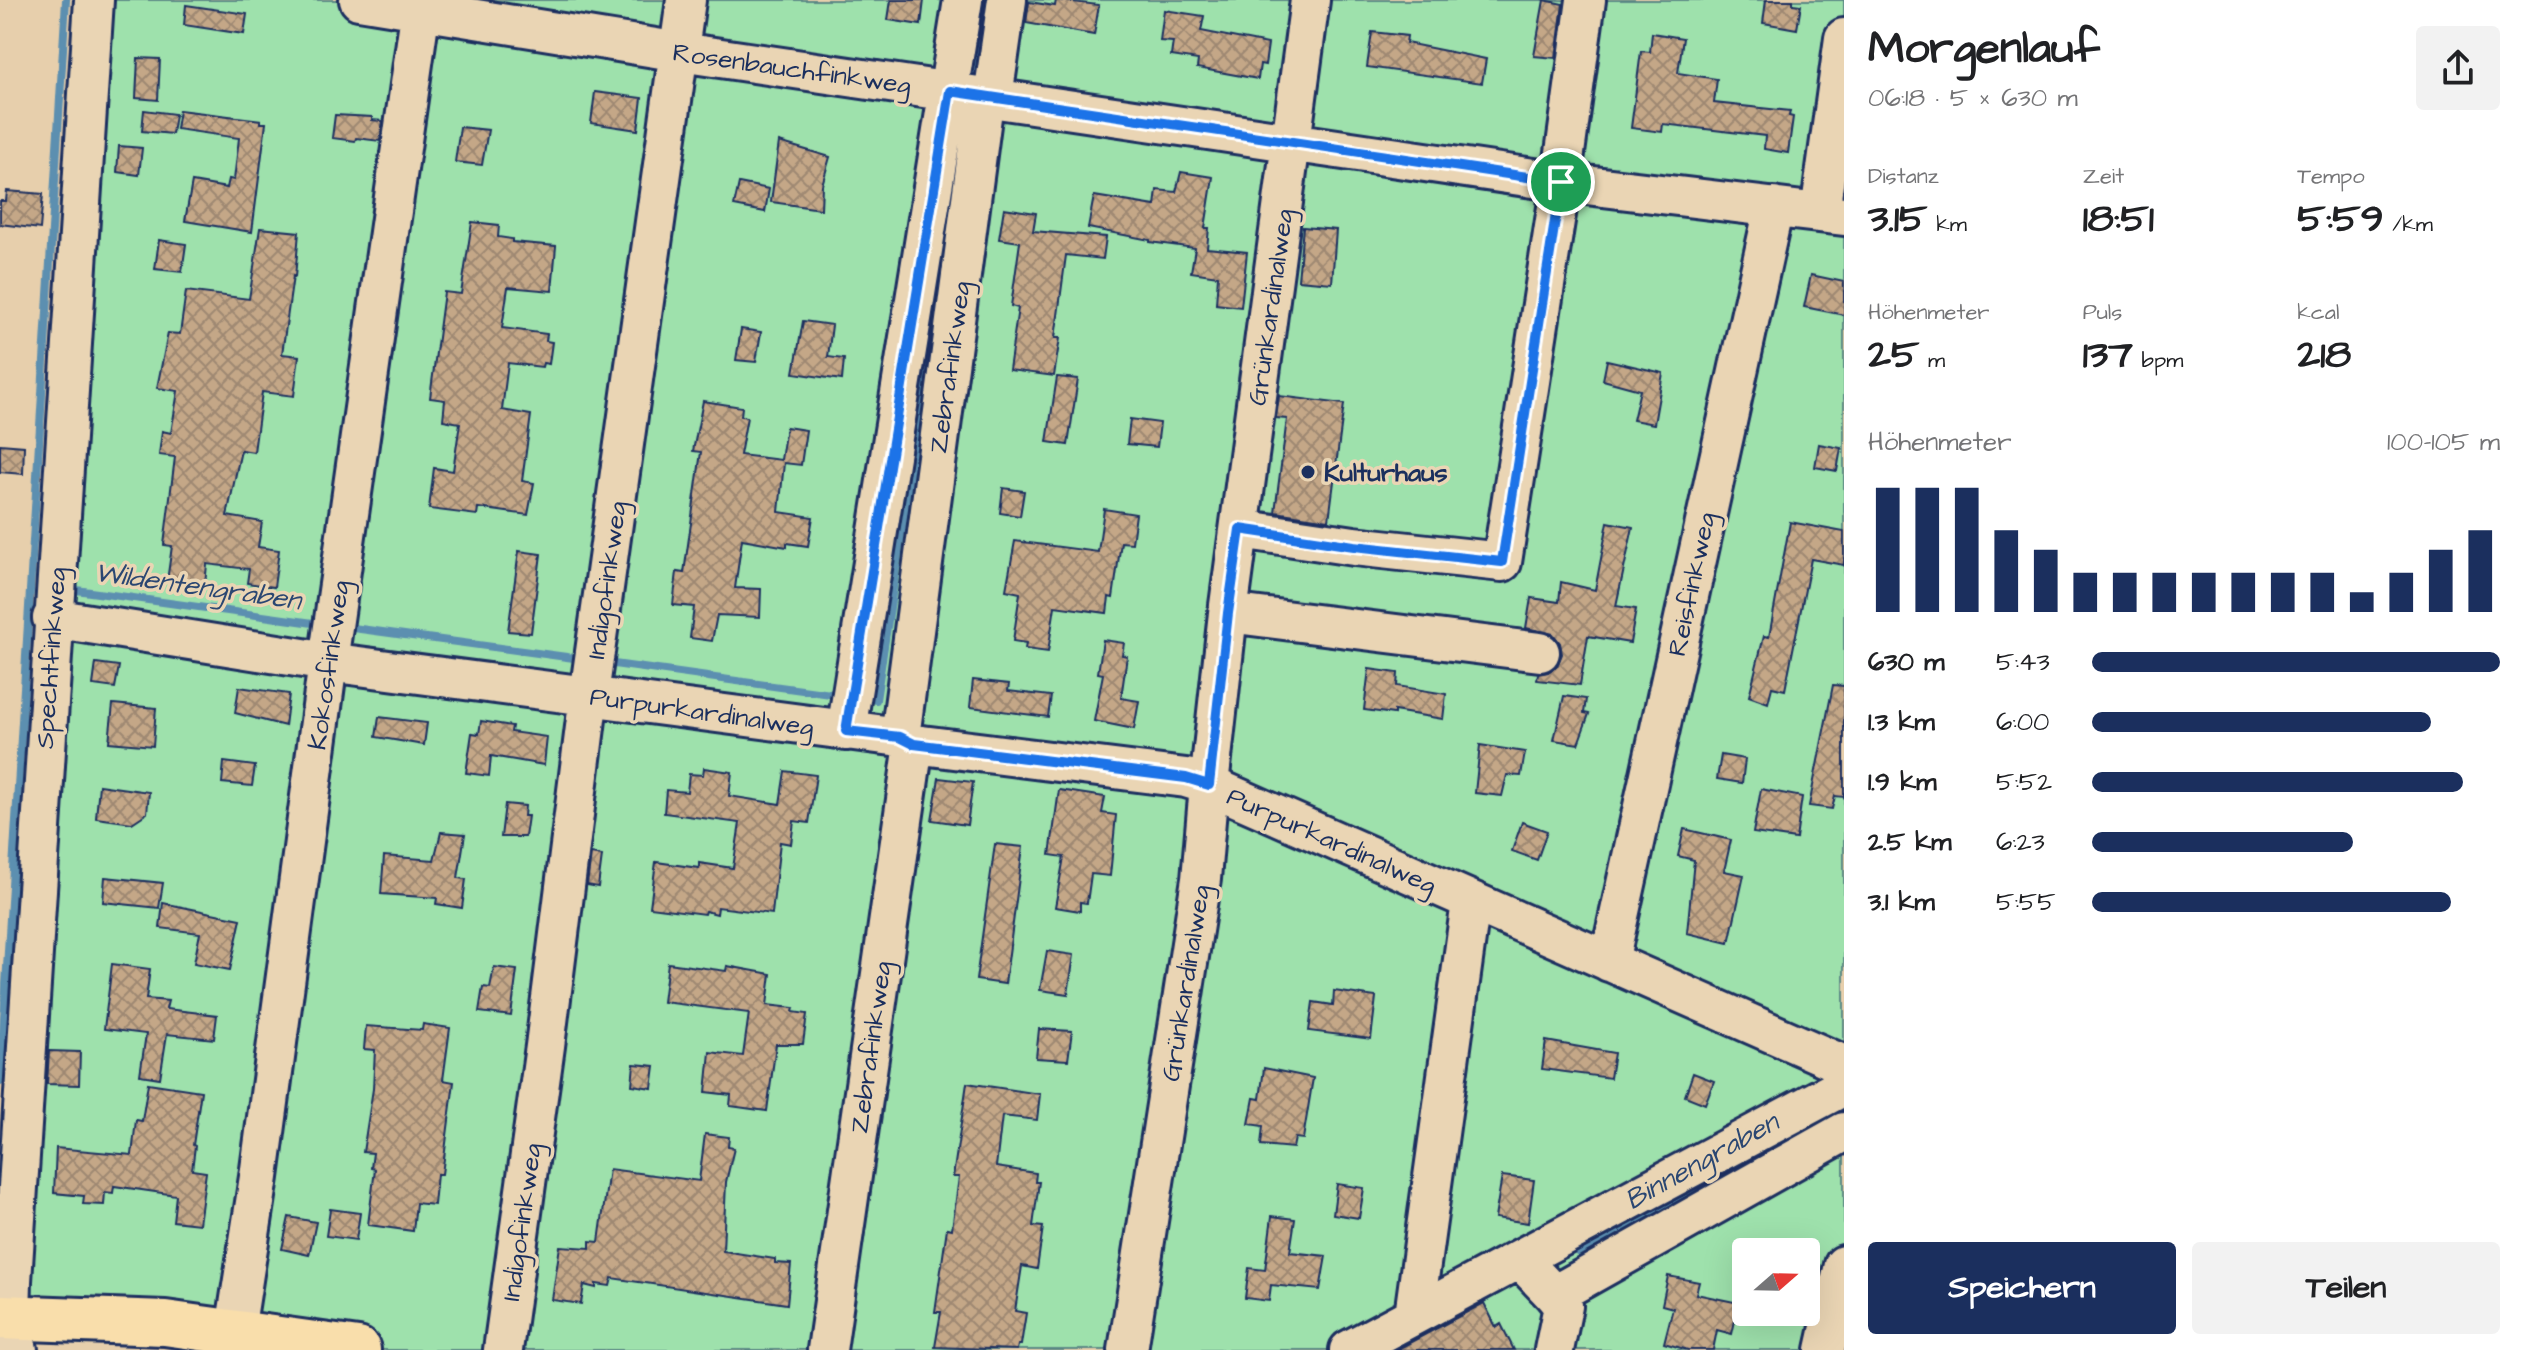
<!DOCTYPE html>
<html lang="de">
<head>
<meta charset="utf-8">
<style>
	:root { --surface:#fff; --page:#f2f2f2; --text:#202124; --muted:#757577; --accent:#1b2f5e }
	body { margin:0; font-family:"Architects Daughter",sans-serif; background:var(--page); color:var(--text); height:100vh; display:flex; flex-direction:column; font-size:30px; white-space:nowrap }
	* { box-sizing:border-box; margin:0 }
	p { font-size:26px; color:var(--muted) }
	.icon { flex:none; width:44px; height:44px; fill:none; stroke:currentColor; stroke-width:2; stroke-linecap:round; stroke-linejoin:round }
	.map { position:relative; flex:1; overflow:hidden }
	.side { display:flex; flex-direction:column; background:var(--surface); width:680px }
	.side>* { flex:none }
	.needle { width:52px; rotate:70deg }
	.tools { position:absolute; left:1732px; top:1238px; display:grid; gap:16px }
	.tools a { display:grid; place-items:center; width:88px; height:88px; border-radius:8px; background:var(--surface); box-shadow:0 8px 32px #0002; font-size:40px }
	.pin { position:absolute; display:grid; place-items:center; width:68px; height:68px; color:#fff; margin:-34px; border:4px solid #fff; border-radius:50%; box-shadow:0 2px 8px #0007 }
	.round { display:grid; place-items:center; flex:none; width:84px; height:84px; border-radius:8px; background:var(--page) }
	.head { display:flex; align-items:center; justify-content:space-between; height:136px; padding:0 24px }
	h1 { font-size:44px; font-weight:800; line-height:60px }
	.stats { display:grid; grid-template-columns:repeat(3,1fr); gap:12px; height:136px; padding:8px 24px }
	.stats div { display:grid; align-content:center }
	.stats b { font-size:40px; font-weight:800 }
	.stats small { font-size:22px; font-weight:400 }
	.stats p { font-size:22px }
	.chart { height:224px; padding:16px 24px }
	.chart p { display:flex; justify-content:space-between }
	.chart svg { width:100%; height:144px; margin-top:8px; stroke:var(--accent); stroke-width:6 }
	.primary-button { display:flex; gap:16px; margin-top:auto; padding:16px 24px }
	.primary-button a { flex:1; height:92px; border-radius:8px; background:var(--accent); color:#fff; font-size:32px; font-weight:800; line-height:92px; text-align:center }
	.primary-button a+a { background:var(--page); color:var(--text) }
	ul { padding:0 24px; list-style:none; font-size:26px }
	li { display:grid; grid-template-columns:128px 96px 1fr; align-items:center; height:60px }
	li i { height:20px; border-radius:10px; background:var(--accent) }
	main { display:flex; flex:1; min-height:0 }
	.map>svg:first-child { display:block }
</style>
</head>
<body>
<main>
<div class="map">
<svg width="1844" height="1350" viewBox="0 0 1844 1350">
	<defs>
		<pattern id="building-cross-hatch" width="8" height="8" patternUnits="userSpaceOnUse" patternTransform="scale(2)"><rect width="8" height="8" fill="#c4a787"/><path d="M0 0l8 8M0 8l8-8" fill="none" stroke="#9e8872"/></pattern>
	</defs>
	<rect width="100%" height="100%" fill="#e7cfac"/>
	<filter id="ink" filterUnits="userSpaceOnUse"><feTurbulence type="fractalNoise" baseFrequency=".0125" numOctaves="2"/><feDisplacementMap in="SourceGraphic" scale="16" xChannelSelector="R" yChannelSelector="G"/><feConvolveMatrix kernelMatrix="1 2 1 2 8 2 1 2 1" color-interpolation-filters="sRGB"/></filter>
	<g filter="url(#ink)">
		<!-- green -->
		<path fill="#9ee1ac" stroke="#5c8885" stroke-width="2" fill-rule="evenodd" d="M84 0H1844V1350H358L11 1316ZM1746 1252H1806V1312H1746Z"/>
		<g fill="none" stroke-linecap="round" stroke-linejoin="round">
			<!-- stream -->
			<path stroke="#5b8fb0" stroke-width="8" d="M972 74 984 0
				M76 590 313 623
				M353 628 574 658
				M614 664 831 694
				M871 699 876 700 959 149
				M0 1082 66 0
				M1578 1252 1827 1117"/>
		</g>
		<!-- building -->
		<path fill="url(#building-cross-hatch)" stroke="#1b2f5e" stroke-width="2" d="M891 0H924L921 25 888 20Z
			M1056 0 1099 5 1094 35 1026 23 1029 2 1055 6Z
			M1544 0 1563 4 1556 58 1534 56Z
			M1766 0H1793V4L1801 5 1797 29 1763 23Z
			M186 5 247 14 244 34 184 25Z
			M1164 10 1204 16 1201 31 1268 44 1265 65 1260 64 1258 79 1197 68 1198 60 1171 56 1173 42 1160 41Z
			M1372 32 1407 36 1406 43 1486 59 1482 83 1367 67Z
			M1652 33 1683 38 1678 73 1717 79 1714 103 1790 111 1789 116 1793 117 1788 153 1764 149 1765 136 1663 124 1662 132 1631 128 1641 51 1650 52Z
			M138 58 160 59 158 100 136 98Z
			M595 92 642 98 638 130 591 123Z
			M144 110 175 114 172 134 142 131Z
			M179 110 261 120V123H266L252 232 185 221 192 182 227 188 229 179 234 180 239 138 176 129Z
			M335 115 372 117V120L383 121 380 141 356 138 355 141 332 138Z
			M460 127 488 130 482 165 455 162Z
			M779 142 830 157 822 185 821 209 771 202Z
			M119 146 142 148 139 175 117 172Z
			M1181 172 1213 177 1205 228H1209L1207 248 1247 252 1241 307 1216 304 1218 276 1191 272 1195 248 1150 242V240L1088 228 1094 196 1155 206 1157 190 1176 192Z
			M739 183 769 189 765 212 734 206Z
			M7 191 43 194 40 229 0 224V201H6Z
			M1004 208 1036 213 1033 231 1106 237 1103 259 1066 255 1055 338H1060L1054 376 1009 370 1018 308 1011 306 1020 242 999 239Z
			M472 222 499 225 498 237 512 239V242L556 246 552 291 508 287 502 328 547 334 546 341 552 342 549 364 543 363 542 367 508 363 502 410 531 415 522 481 534 483 528 515 478 508 477 515 429 509 434 468 453 471 460 423 443 420 445 400 430 398 444 292 461 294Z
			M1303 227 1336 230 1332 283 1298 280Z
			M260 228 299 232 295 277 293 276 282 354 299 356 294 396 262 392 254 452 241 450 227 516 262 522 258 547 279 550 274 587 247 583 249 569 207 564 205 585 167 581 172 546 164 545 175 457 159 455 162 431 171 433 178 391 157 388 168 333 180 334 186 291 249 299Z
			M159 240 186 244 182 272 155 269Z
			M1811 275 1844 282V315L1804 307Z
			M803 321 832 325 828 357 844 359 842 380 794 373Z
			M741 329 761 332 756 362 736 360Z
			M1607 360 1663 373 1654 424 1633 420 1640 390 1603 380Z
			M1057 377 1078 379 1068 445 1047 442Z
			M1279 396 1344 404 1329 520 1275 512 1287 419 1276 418Z
			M703 401 742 407 741 416 747 417 740 455 781 460 786 427 806 430 801 465 784 463 779 512 813 517 808 546 787 543V547L742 539 735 588 761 589 760 617 717 615 712 641 690 638 694 607 673 605 677 572 684 573 701 452 693 451Z
			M1130 419 1160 423 1157 447 1127 444Z
			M0 444 24 446 23 474 0 472Z
			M1819 444 1841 448 1837 471 1815 467Z
			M1003 488 1024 491 1020 516 1000 513Z
			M1104 509 1136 514 1132 543 1121 542 1113 598 1109 597 1107 613 1055 606 1048 652 1025 649 1026 643 1013 641 1020 593 1006 590 1015 541 1098 552Z
			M1608 522 1633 527 1616 606 1636 609 1630 643 1588 636 1580 685 1537 680 1538 674 1548 672 1557 666 1562 654 1560 643 1553 634 1526 628 1531 598 1559 602 1561 582 1595 590Z
			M1790 522 1844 532V565L1811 559 1785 690 1772 687 1768 703 1749 696 1764 636 1769 637Z
			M519 551 541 554 531 633 508 631Z
			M1103 640 1124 643 1122 655 1127 656 1121 698 1139 701 1134 729 1094 721 1103 674 1098 673Z
			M96 663 119 666 115 688 93 685Z
			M1369 669 1398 673 1397 686 1446 694 1443 719 1394 711V714L1364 710Z
			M973 680 1009 684 1008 691 1051 696 1048 717 970 707Z
			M1833 685 1844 686V797L1835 796 1832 809 1809 806Z
			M239 687 289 694 285 726 235 713Z
			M1564 696 1586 699 1584 713 1589 714 1578 744 1554 740Z
			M113 704 156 708 153 746 109 742Z
			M379 717 427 723 424 745 376 737Z
			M481 721 512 726 511 732 547 737 544 765 491 756 489 776 466 773 472 733 479 734Z
			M1480 745 1525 752 1521 776 1507 775 1502 796 1475 793Z
			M1721 755 1745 759 1742 783 1717 779Z
			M224 762 255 766 252 786 222 783Z
			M704 768 732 772 729 796 780 804 785 771 816 775 809 823 794 821 791 844 780 842 772 914 718 907 717 914 705 911 704 914 650 907 656 862 699 868V863L733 868 740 823 664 813 666 790 687 792 689 774 703 775Z
			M939 778 973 782 967 825 932 820Z
			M99 785 149 792 147 813 132 823 96 818Z
			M1761 789 1802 797 1796 839 1753 833Z
			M1059 790 1105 797 1102 813 1116 815 1110 876 1091 874 1087 903 1080 902V911L1055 907 1064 857 1050 855Z
			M505 804 525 806 524 816H528L525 837H501Z
			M1522 822 1547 831 1537 860 1512 851Z
			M1684 829 1731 840 1724 871 1744 875 1729 943 1687 933 1694 860 1678 856Z
			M441 832 465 834 458 878 466 879 462 908 436 904 437 898 381 894 384 856 434 860Z
			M995 844 1023 847 1005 984 976 980Z
			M591 854 602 856 598 887 587 885Z
			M105 877 163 883 159 908 103 902Z
			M163 903 241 919 230 970 194 963 200 933 160 928Z
			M1047 951 1074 955 1068 994 1040 990Z
			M668 963 726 971 727 966 771 974 767 1005 794 1008 793 1012 807 1014 803 1044H776L767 1111 730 1106 731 1095 706 1092 710 1052 743 1056 749 1013 663 1002Z
			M112 964 150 969 146 999 168 1001 166 1009 217 1015 214 1039 167 1034 160 1078 140 1075 146 1034 104 1029Z
			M494 967 517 970 511 1016 479 1012 483 987 490 988Z
			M1334 991 1376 997 1371 1039 1309 1031 1313 1002 1333 1005Z
			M423 1024 450 1028 443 1080 454 1082 442 1174H437L434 1205 416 1203 413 1231 368 1225 375 1169 371 1168 373 1153 363 1152 373 1089 375 1050 364 1049 366 1026 422 1030Z
			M1039 1029 1072 1031 1068 1060 1036 1058Z
			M1546 1041 1614 1053 1610 1078 1542 1069Z
			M49 1051 80 1052 79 1085 47 1084Z
			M634 1064 655 1066 652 1088 632 1085Z
			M1264 1068 1313 1078 1303 1139 1295 1138 1293 1148 1261 1145 1263 1126 1249 1124 1254 1098 1260 1099Z
			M1693 1073 1714 1081 1705 1104 1685 1096Z
			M148 1083 201 1091 193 1145 195 1146 192 1170 206 1172 199 1224 173 1221 176 1195 114 1186 113 1193 105 1192 104 1205 83 1204 84 1196 54 1193 56 1148 132 1155 136 1120 142 1121Z
			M967 1083 1040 1094 1037 1120 1002 1116 996 1167 1036 1173 1035 1182H1039L1033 1226 1043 1227 1037 1269 1022 1266 1015 1311 1026 1313 1021 1345H1018L1017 1350 935 1347 941 1312H935L947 1228 952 1229 959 1177H953Z
			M705 1134 729 1137 728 1147 734 1148 726 1182 723 1251 775 1259V1263L791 1264 787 1304 612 1278 610 1286 596 1284V1288L584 1285 581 1304 552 1300 560 1246 590 1248V1241L599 1242 609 1169 699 1181Z
			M1502 1176 1534 1180 1528 1223 1495 1218Z
			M1337 1184 1364 1188 1359 1218 1333 1214Z
			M330 1209 360 1213 356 1240 326 1236Z
			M1272 1216 1295 1219 1290 1252 1326 1256 1320 1290 1271 1285 1269 1301 1245 1298 1249 1268 1265 1270Z
			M289 1217 316 1222 309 1255 282 1249Z
			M1668 1276 1699 1282 1696 1294 1739 1303 1732 1334 1717 1330 1713 1350H1688L1664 1343 1673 1308 1662 1305Z
			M1484 1303 1496 1327 1501 1324 1514 1350H1396Z"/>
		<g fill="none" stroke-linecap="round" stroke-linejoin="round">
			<defs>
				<path id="minor" d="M359 0 680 52 1561 182 1844 216
					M1820 213 1844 38
					M1240 529 1354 546 1502 562 1561 182 1586 0
					M1228 613 1540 652
					M52 618 328 662 900 737 914 744 1186 778 1209 785 1844 1065
					M846 731 963 0
					M900 737 983 109 993 97 1007 0
					M1609 962 1774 207
					M1520 1259 1554 1295 1844 1132
					M1554 1295 1563 1306 1554 1350
					M1414 1315 1471 902
					M235 1331 259 1177 328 662 422 0
					M18 1350 11 1316 12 1281 94 0
					M503 1350 545 1046 589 695 686 0
					M827 1350 914 744
					M1128 1350 1201 879 1209 785 1228 613 1310 0
					M1349 1350 1844 1086
					M1825 1350 1844 1265"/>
				<path id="major" d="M0 1317 165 1323 358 1350"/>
			</defs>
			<!-- minor casing -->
			<use href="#minor" stroke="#1b2f5e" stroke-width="44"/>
			<!-- major casing -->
			<use href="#major" stroke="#1b2f5e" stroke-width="50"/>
			<!-- minor -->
			<use href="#minor" stroke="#ead5b4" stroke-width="38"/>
			<!-- major -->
			<use href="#major" stroke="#f9deab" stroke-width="44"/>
		</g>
	</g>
	<g fill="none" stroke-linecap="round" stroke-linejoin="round" filter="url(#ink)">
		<defs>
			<path id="route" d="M950 91 1561 182 1502 562 1354 546 1240 529 1228 613 1209 785 1186 778 914 744 900 737 846 731Z"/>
		</defs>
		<!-- route casing -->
		<use href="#route" stroke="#fff" stroke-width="16"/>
		<!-- route -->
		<use href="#route" stroke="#1a73e8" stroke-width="10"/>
	</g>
	<!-- markers -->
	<circle fill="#1b2f5e" stroke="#ead5b4" stroke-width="3" cx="1308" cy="472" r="8"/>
	<g text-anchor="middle" stroke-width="7" stroke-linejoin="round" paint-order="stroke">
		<!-- street labels -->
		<g font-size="26" fill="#1b2f5e" stroke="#ead5b4">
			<text transform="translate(792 68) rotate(8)" y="9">Rosenbauchfinkweg</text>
			<text transform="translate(1270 307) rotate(-82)" y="9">Grünkardinalweg</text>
			<text transform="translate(949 367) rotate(-82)" y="9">Zebrafinkweg</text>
			<text transform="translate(606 580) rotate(-82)" y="9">Indigofinkweg</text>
			<text transform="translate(1691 584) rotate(-78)" y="9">Reisfinkweg</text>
			<text transform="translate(50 658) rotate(-86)" y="9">Spechtfinkweg</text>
			<text transform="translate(328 665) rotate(-82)" y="9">Kokosfinkweg</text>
			<text transform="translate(702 711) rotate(8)" y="9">Purpurkardinalweg</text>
			<text transform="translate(1332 840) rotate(24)" y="9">Purpurkardinalweg</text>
			<text transform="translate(1185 983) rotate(-81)" y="9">Grünkardinalweg</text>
			<text transform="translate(870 1047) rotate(-82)" y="9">Zebrafinkweg</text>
			<text transform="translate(521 1222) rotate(-82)" y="9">Indigofinkweg</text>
		</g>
		<!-- poi labels -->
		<g font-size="26" font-weight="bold" fill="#1b2f5e" stroke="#ead5b4" text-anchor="start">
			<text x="1324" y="481">Kulturhaus</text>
		</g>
		<!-- water labels -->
		<g font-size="28" font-style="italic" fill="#2b4772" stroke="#ead5b4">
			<text transform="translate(198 585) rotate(8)" y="10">Wildentengraben</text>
			<text transform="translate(1701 1160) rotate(-29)" y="10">Binnengraben</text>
		</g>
	</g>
</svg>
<div class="tools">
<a><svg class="needle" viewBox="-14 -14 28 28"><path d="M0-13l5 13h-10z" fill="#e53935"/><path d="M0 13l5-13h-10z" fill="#757577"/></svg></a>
</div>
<div class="pin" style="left:1561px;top:182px;background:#1e9e55"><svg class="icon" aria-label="arrive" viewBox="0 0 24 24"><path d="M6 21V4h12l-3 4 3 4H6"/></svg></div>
</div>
<section class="side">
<div class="head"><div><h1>Morgenlauf</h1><p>06:18 · 5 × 630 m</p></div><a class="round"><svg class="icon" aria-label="share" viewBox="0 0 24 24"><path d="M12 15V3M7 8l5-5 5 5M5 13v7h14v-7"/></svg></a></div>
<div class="stats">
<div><p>Distanz</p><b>3.15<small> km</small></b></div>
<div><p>Zeit</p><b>18:51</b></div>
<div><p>Tempo</p><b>5:59<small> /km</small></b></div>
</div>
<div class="stats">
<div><p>Höhenmeter</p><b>25<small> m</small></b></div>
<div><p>Puls</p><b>137<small> bpm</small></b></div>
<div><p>kcal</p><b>218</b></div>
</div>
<div class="chart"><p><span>Höhenmeter</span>100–105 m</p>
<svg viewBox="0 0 160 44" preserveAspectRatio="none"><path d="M5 44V6M15 44V6M25 44V6M35 44V19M45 44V25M55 44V32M65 44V32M75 44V32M85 44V32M95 44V32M105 44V32M115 44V32M125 44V38M135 44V32M145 44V25M155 44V19"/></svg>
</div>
<ul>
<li><b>630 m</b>5:43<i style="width:100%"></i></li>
<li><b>1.3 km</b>6:00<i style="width:83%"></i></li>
<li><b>1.9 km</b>5:52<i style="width:91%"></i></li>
<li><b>2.5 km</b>6:23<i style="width:64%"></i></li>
<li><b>3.1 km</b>5:55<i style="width:88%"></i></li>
</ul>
<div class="primary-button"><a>Speichern</a><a>Teilen</a></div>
</section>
</main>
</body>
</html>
